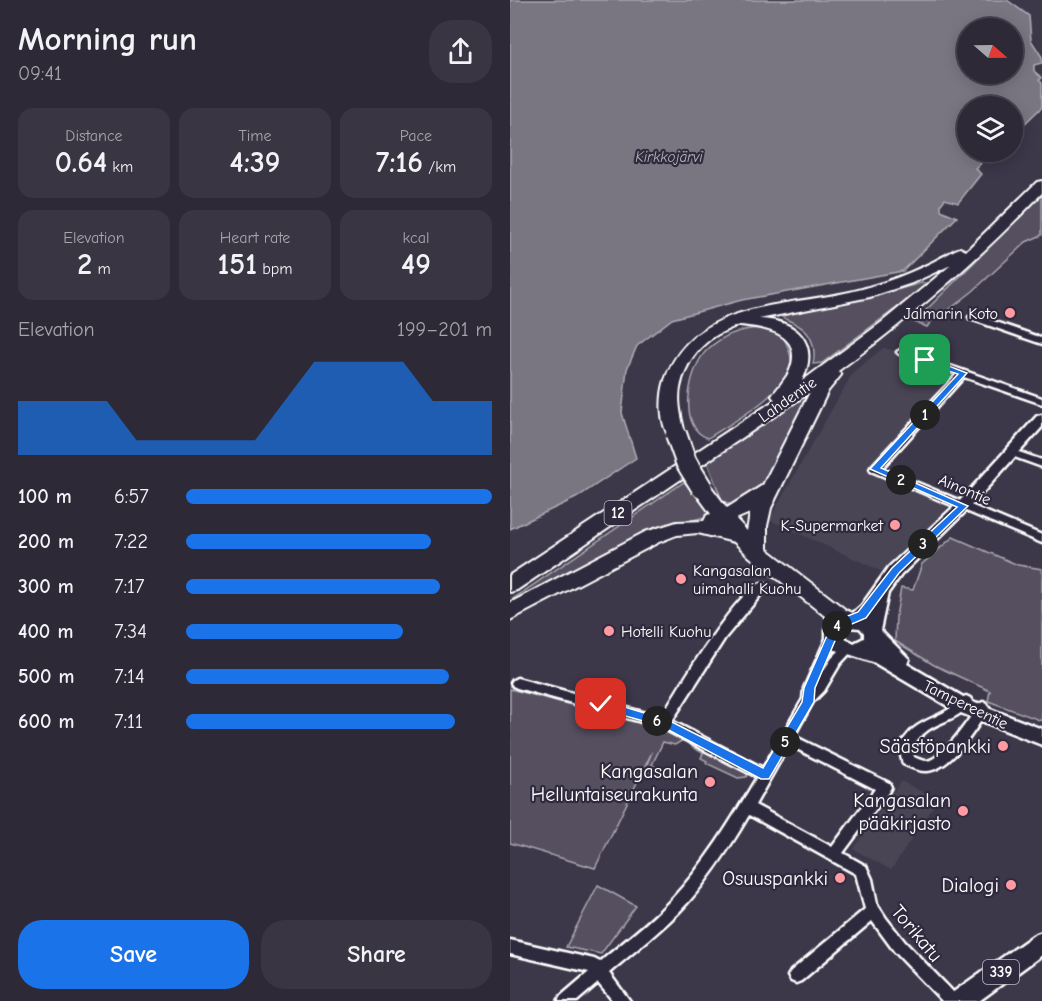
<!DOCTYPE html>
<html lang="en">
<head>
<meta charset="utf-8">
<style>
	:root { --surface:#2d2937; --page:#393542; --text:#f1f3f6; --muted:#a7a6ad; --line:#484552; --accent:#1a73e8 }
	body { margin:0; font-family:"Comic Neue",sans-serif; background:var(--page); color:var(--text); height:100vh; display:flex; flex-direction:column; font-size:22px; white-space:nowrap }
	* { box-sizing:border-box; margin:0 }
	p { font-size:20px; color:var(--muted) }
	.icon { flex:none; width:33px; height:33px; fill:none; stroke:currentColor; stroke-width:2; stroke-linecap:round; stroke-linejoin:round }
	.map { position:relative; flex:1; overflow:hidden }
	.panel { display:flex; flex-direction:column; background:var(--surface); width:510px }
	.panel>* { flex:none }
	.needle { width:39px; rotate:110deg }
	.buttons { position:absolute; left:447px; top:18px; display:grid; gap:12px }
	.buttons a { display:grid; place-items:center; width:66px; height:66px; border-radius:50%; background:var(--surface); box-shadow:0 3px 15px #0003,0 0 0 2px var(--line); font-size:30px }
	.pin { position:absolute; display:grid; place-items:center; width:51px; height:51px; color:#fff; margin:-26px; border-radius:12px; box-shadow:0 3px 9px #0006 }
	.km { position:absolute; width:30px; height:30px; margin:-15px; border-radius:50%; background:#222; color:#fff; font-size:16px; line-height:30px; text-align:center }
	.round { display:grid; place-items:center; flex:none; width:63px; height:63px; border-radius:24px; background:var(--page) }
	.summary { display:flex; align-items:center; justify-content:space-between; height:102px; padding:0 18px }
	h1 { font-size:33px; font-weight:600; line-height:45px }
	.metrics { display:grid; grid-template-columns:repeat(3,1fr); gap:9px; height:102px; padding:6px 18px }
	.metrics div { display:grid; align-content:center; border-radius:15px; background:var(--page); text-align:center }
	.metrics b { font-size:30px; font-weight:600 }
	.metrics small { font-size:16px; font-weight:400 }
	.metrics p { font-size:16px }
	.chart { height:168px; padding:12px 18px }
	.chart p { display:flex; justify-content:space-between }
	.chart svg { width:100%; height:108px; margin-top:6px; fill:var(--accent); opacity:.7 }
	.primary-button { display:flex; gap:12px; margin-top:auto; padding:12px 18px }
	.primary-button a { flex:1; height:69px; border-radius:24px; background:var(--accent); color:#fff; font-size:24px; font-weight:600; line-height:69px; text-align:center }
	.primary-button a+a { background:var(--page); color:var(--text) }
	ul { padding:0 18px; list-style:none; font-size:20px }
	li { display:grid; grid-template-columns:96px 72px 1fr; align-items:center; height:45px }
	li i { height:15px; border-radius:8px; background:var(--accent) }
	main { display:flex; flex:1; min-height:0 }
	.map>svg:first-child { display:block }
</style>
</head>
<body>
<main>
<section class="panel">
<div class="summary"><div><h1>Morning run</h1><p>09:41</p></div><a class="round"><svg class="icon" aria-label="share" viewBox="0 0 24 24"><path d="M12 15V3M7 8l5-5 5 5M5 13v7h14v-7"/></svg></a></div>
<div class="metrics">
<div><p>Distance</p><b>0.64<small> km</small></b></div>
<div><p>Time</p><b>4:39</b></div>
<div><p>Pace</p><b>7:16<small> /km</small></b></div>
</div>
<div class="metrics">
<div><p>Elevation</p><b>2<small> m</small></b></div>
<div><p>Heart rate</p><b>151<small> bpm</small></b></div>
<div><p>kcal</p><b>49</b></div>
</div>
<div class="chart"><p><span>Elevation</span>199–201 m</p>
<svg viewBox="0 0 160 44" preserveAspectRatio="none"><path d="M0 44V22L10 22L20 22L30 22L40 38L50 38L60 38L70 38L80 38L90 22L100 6L110 6L120 6L130 6L140 22L150 22L160 22V44z"/></svg>
</div>
<ul>
<li><b>100 m</b>6:57<i style="width:100%"></i></li>
<li><b>200 m</b>7:22<i style="width:80%"></i></li>
<li><b>300 m</b>7:17<i style="width:83%"></i></li>
<li><b>400 m</b>7:34<i style="width:71%"></i></li>
<li><b>500 m</b>7:14<i style="width:86%"></i></li>
<li><b>600 m</b>7:11<i style="width:88%"></i></li>
</ul>
<div class="primary-button"><a>Save</a><a>Share</a></div>
</section>
<div class="map">
<svg width="532" height="1001" viewBox="0 0 532 1001">
	<rect width="100%" height="100%" fill="#3c3749"/>
	<filter id="ink" filterUnits="userSpaceOnUse"><feTurbulence type="fractalNoise" baseFrequency=".0167" numOctaves="2"/><feDisplacementMap in="SourceGraphic" scale="12" xChannelSelector="R" yChannelSelector="G"/><feConvolveMatrix kernelMatrix="1 2 1 2 8 2 1 2 1" color-interpolation-filters="sRGB"/></filter>
	<g filter="url(#ink)">
		<!-- built -->
		<path fill="#494455" d="M373 348 392 352 453 373 365 469 410 488 440 505 384 566 373 572 259 520 343 372Z
			M391 781 428 800 381 870 343 849Z"/>
		<!-- green -->
		<path fill="#555060" stroke="#aaa8b0" stroke-width="1.5" d="M532 195V235L516 242 463 291 440 309 425 316 417 327 404 322Z
			M411 283H420L312 363 303 364C306 350 303 334 289 326 284 322 278 321 272 317L277 313 355 299Z
			M249 328 272 335C276 342 281 352 281 361 281 391 221 423 198 438 167 429 178 367 198 349 212 336 230 329 249 328Z
			M303 391 247 495 222 506 212 500 197 462Z
			M174 482 202 515 157 527 0 608V601Z
			M443 537 508 565 532 569V721L478 701 480 691 424 665 385 641 386 616 391 588 403 590 412 564Z
			M0 689 158 730 173 740 165 745 153 742 142 765 150 769 146 774 134 771 142 752 85 868 0 843Z
			M184 744 238 773 236 777 228 778 196 763 197 761 191 758 193 753 182 747Z
			M88 885 126 906 91 954 56 947Z"/>
		<!-- water -->
		<path fill="#797682" stroke="#afadb4" stroke-width="1.5" fill-rule="evenodd" d="M0 0H497L519 16 521 40 532 57V63L524 65V71L532 78 529 80 532 83V107L508 130 503 142 502 106H458V152H471L468 157 471 163 465 168 471 174 448 203 435 199 431 204V210L447 217 393 271 232 300 162 319 127 346 117 369 112 413 126 458 66 498 0 529ZM458 28H502V74H458Z"/>
		<g fill="none" stroke-linecap="round" stroke-linejoin="round">
			<defs>
				<path id="street" d="M463 314 532 338V344L460 319 459 317Z
					M392 349 532 398V404L454 377 372 468 532 535V543L361 471 360 469 361 467 447 374 389 354 387 352Z
					M503 450 532 460V467L499 455 498 453Z
					M251 583 255 584 257 587 255 590 215 638 162 721 253 768 293 699 294 688 319 632H327L329 635 312 673 322 658 334 646H342L344 649 330 664 314 691 303 702 284 736 379 783 381 787 379 791 333 853 356 866 362 879 367 904 376 918 395 942 447 996 450 1001H432L384 951 362 921 291 981 286 983 281 981 278 976 281 971 355 909 346 874 239 815C219 849 197 883 169 912 147 934 122 953 99 973L120 1001H103L88 983 67 1001H48L51 996 79 972 0 954V940L84 959 90 962C113 942 139 923 160 901 195 864 221 821 247 777L150 727 7 688 3 686 1 683 3 680 7 678 151 717C167 691 225 592 251 583ZM279 745 365 789 322 847 245 805Z
					M456 696 460 698 462 701C452 718 433 720 418 730 411 735 406 742 402 748L404 757C408 759 412 761 417 761 433 759 461 717 469 704L473 702 477 704 479 707C468 727 440 772 415 771 407 771 400 767 393 764L389 748C404 720 418 723 441 708 447 704 450 698 456 696Z"/>
				<path id="secondary" d="M532 415V427L458 509 391 575 378 593 369 635H357L355 631 358 618 349 624H337L335 620 352 605 379 567 448 503 527 416Z"/>
				<path id="primary" d="M343 613 362 618 372 632 399 659 397 664 460 701 532 729V745L446 711 363 662 323 649 316 640V627L318 622 327 616ZM338 627 350 628 354 633V638L344 643 336 639 334 630Z
					M532 932V955L469 1001H438L442 993 524 935Z"/>
				<path id="highway" d="M532 181V193C469 259 401 318 328 371L331 375 318 391 261 508 257 526V549L336 610 347 615 350 620 347 625 339 628 320 620 240 557 224 542 188 533 167 535 149 542 0 620V603L135 532 167 522 194 521 197 515 201 514 182 488 185 484H199L217 508 253 485 300 392 7 590 0 592V575L265 400 262 396C271 383 283 373 283 356 283 330 248 327 230 325 226 325 220 329 217 330 192 340 175 362 170 388 167 403 172 420 175 434L172 438H160C149 423 150 396 155 380 183 298 283 308 352 289 385 280 416 267 445 250L450 248 456 251 527 182ZM441 265 372 322 292 381C310 344 288 320 249 319L360 297 402 283ZM240 513 237 531 226 519Z"/>
			</defs>
			<!-- street casing -->
			<use href="#street" stroke="#fff" stroke-width="5"/>
			<!-- secondary casing -->
			<use href="#secondary" stroke="#fff" stroke-width="5"/>
			<!-- primary casing -->
			<use href="#primary" stroke="#fff" stroke-width="5"/>
			<!-- highway casing -->
			<use href="#highway" stroke="#fff" stroke-width="4"/>
			<!-- street -->
			<use href="#street" fill="#2f2a3d" fill-rule="evenodd"/>
			<!-- secondary -->
			<use href="#secondary" fill="#2f2a3d" fill-rule="evenodd"/>
			<!-- primary -->
			<use href="#primary" fill="#2f2a3d" fill-rule="evenodd"/>
			<!-- highway -->
			<use href="#highway" fill="#2f2a3d" fill-rule="evenodd"/>
			<defs>
				<path id="highway-bridge" d="M166 434 176 462 192 488"/>
			</defs>
			<!-- highway-bridge casing -->
			<use href="#highway-bridge" stroke="#fff" stroke-width="24" stroke-linecap="butt"/>
			<!-- highway-bridge -->
			<use href="#highway-bridge" stroke="#2f2a3d" stroke-width="20"/>
		</g>
	</g>
	<!-- route -->
	<path fill="#1a73e8" stroke="#fff" stroke-width="1.5" d="M412 358H418L457 373 371 468 458 506 389 573 356 618 330 629 305 688 304 702 259 779H251L151 726 87 708 85 704 91 700 158 720 253 768 292 702 294 688 322 624 330 619 348 612 382 568 447 507 360 469 448 374 412 362Z"/>
	<!-- markers -->
	<g fill="#ff9aa2" stroke="#2f2a3d" stroke-width="2">
		<circle cx="500" cy="313" r="6"/>
		<circle cx="385" cy="525" r="6"/>
		<circle cx="171" cy="579" r="6"/>
		<circle cx="99" cy="631" r="6"/>
		<circle cx="493" cy="746" r="6"/>
		<circle cx="200" cy="782" r="6"/>
		<circle cx="453" cy="811" r="6"/>
		<circle cx="330" cy="878" r="6"/>
		<circle cx="501" cy="885" r="6"/>
	</g>
	<g text-anchor="middle" stroke-width="4.5" stroke-linejoin="round" paint-order="stroke">
		<!-- far-water labels -->
		<g font-size="15" font-style="italic" fill="#b5b4ba" stroke="#2f2a3d">
			<text x="159" y="162">Kirkkojärvi</text>
		</g>
		<!-- shield labels -->
		<g fill="#2f2a3d" stroke="#c1bfc5" stroke-width="1.5">
			<rect x="94.5" y="501" width="27" height="24" rx="4.5"/>
			<rect x="473" y="960" width="36" height="24" rx="4.5"/>
		</g>
		<g font-size="15" font-weight="bold" fill="#fff">
			<text x="108" y="518">12</text>
			<text x="491" y="977">339</text>
		</g>
		<!-- poi labels -->
		<g font-size="16" fill="#fff" stroke="#2f2a3d" text-anchor="end">
			<text x="488" y="319">Jalmarin Koto</text>
			<text x="373" y="531">K-Supermarket</text>
			<text x="183" y="576" text-anchor="start">Kangasalan<tspan x="183" dy="18">uimahalli Kuohu</tspan></text>
			<text x="111" y="637" text-anchor="start">Hotelli Kuohu</text>
		</g>
		<!-- street labels -->
		<g font-size="16" fill="#fff" stroke="#2f2a3d">
			<text transform="translate(277 399) rotate(-35)" y="6">Lahdentie</text>
			<text transform="translate(455 489) rotate(23)" y="6">Ainontie</text>
			<text transform="translate(456 704) rotate(26)" y="6">Tampereentie</text>
		</g>
		<!-- near-poi labels -->
		<g font-size="20" fill="#fff" stroke="#2f2a3d" text-anchor="end">
			<text x="481" y="753">Säästöpankki</text>
			<text x="188" y="778">Kangasalan<tspan x="188" dy="23">Helluntaiseurakunta</tspan></text>
			<text x="441" y="807">Kangasalan<tspan x="441" dy="23">pääkirjasto</tspan></text>
			<text x="318" y="885">Osuuspankki</text>
			<text x="489" y="892">Dialogi</text>
		</g>
		<!-- near-street labels -->
		<g font-size="20" fill="#fff" stroke="#2f2a3d">
			<text transform="translate(407 933) rotate(50)" y="7">Torikatu</text>
		</g>
	</g>
</svg>
<div class="buttons">
<a><svg class="needle" viewBox="-14 -14 28 28"><path d="M0-13l5 13h-10z" fill="#e53935"/><path d="M0 13l5-13h-10z" fill="#a7a6ad"/></svg></a>
<a><svg class="icon" aria-label="layers" viewBox="0 0 24 24"><path d="M12 4l9 5-9 5-9-5zM3 14l9 5 9-5"/></svg></a>
</div>
<div class="pin" style="left:415px;top:360px;background:#1e9e55"><svg class="icon" aria-label="arrive" viewBox="0 0 24 24"><path d="M6 21V4h12l-3 4 3 4H6"/></svg></div>
<div class="pin" style="left:91px;top:704px;background:#d93025"><svg class="icon" aria-label="check" viewBox="0 0 24 24"><path d="M5 12l5 5 9-10"/></svg></div>
<b class="km" style="left:415px;top:415px">1</b>
<b class="km" style="left:391px;top:480px">2</b>
<b class="km" style="left:413px;top:544px">3</b>
<b class="km" style="left:327px;top:626px">4</b>
<b class="km" style="left:275px;top:742px">5</b>
<b class="km" style="left:147px;top:721px">6</b>
</div>
</main>
</body>
</html>
